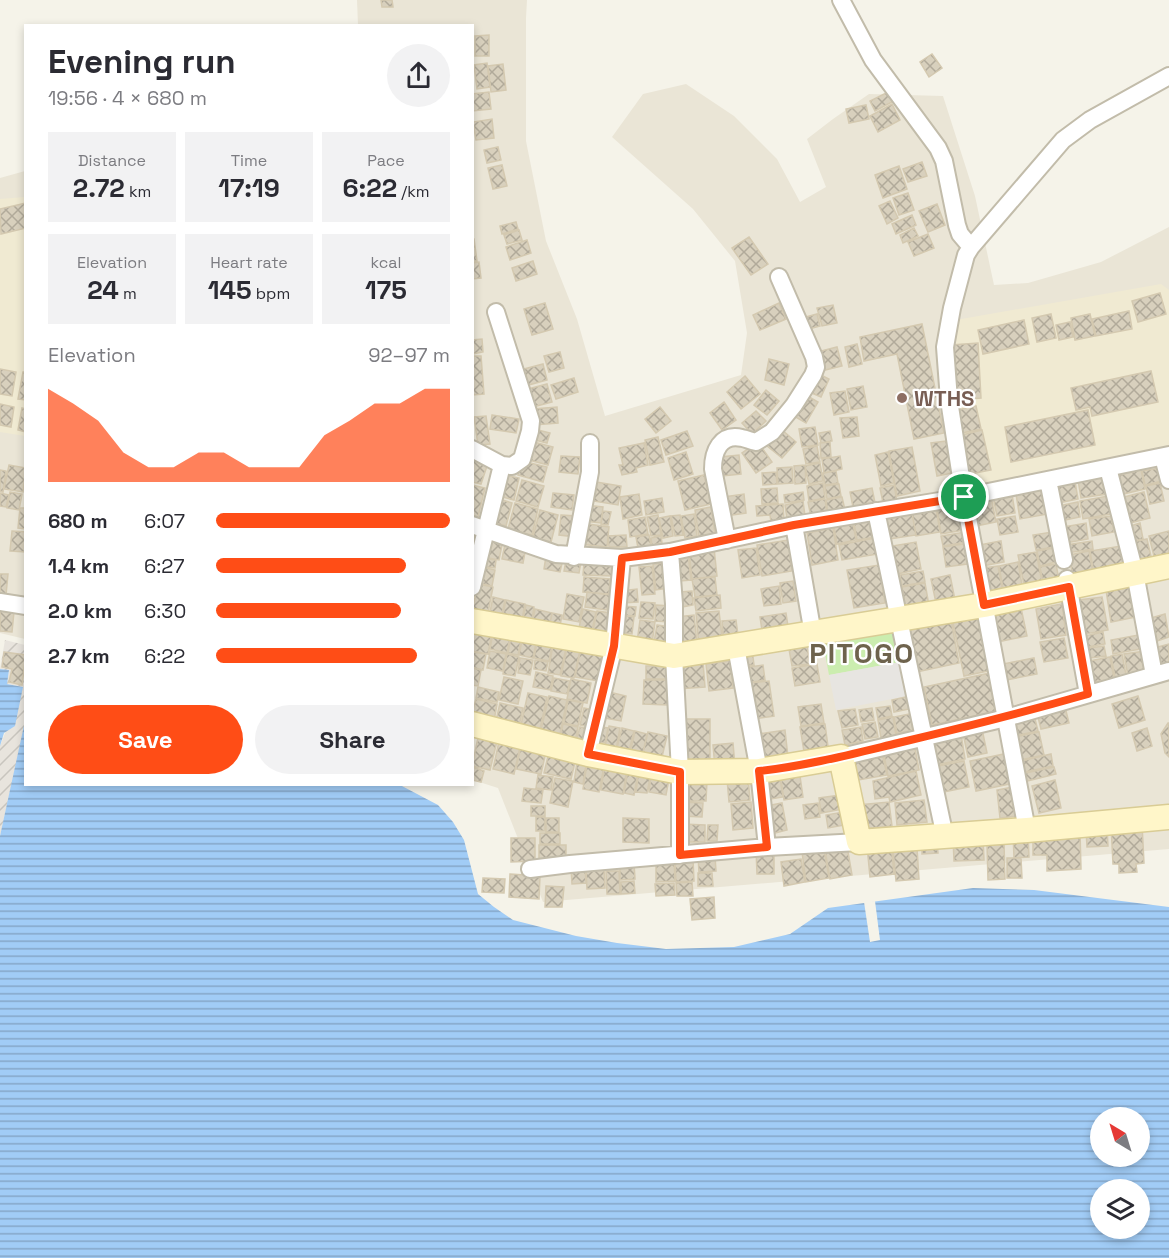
<!DOCTYPE html>
<html lang="en">
<head>
<meta charset="utf-8">
<style>
	:root { --surface:#fff; --page:#f2f2f3; --text:#2b2b33; --muted:#7c7c81; --accent:#ff4d16 }
	body { margin:0; font-family:"Space Grotesk",sans-serif; background:var(--page); color:var(--text); height:100vh; display:flex; flex-direction:column; font-size:22px; white-space:nowrap }
	* { box-sizing:border-box; margin:0 }
	p { font-size:20px; color:var(--muted) }
	.icon { flex:none; width:33px; height:33px; fill:none; stroke:currentColor; stroke-width:2; stroke-linecap:round; stroke-linejoin:round }
	.map { position:relative; flex:1; overflow:hidden }
	.sheet { position:absolute; left:24px; top:24px; width:450px; height:762px; display:flex; flex-direction:column; background:var(--surface); border-radius:0px; box-shadow:0 3px 9px #0003 }
	.sheet>* { flex:none }
	.needle { width:39px; rotate:322deg }
	.tools { position:absolute; left:1090px; top:1107px; display:grid; gap:12px }
	.tools a { display:grid; place-items:center; width:60px; height:60px; border-radius:50%; background:var(--surface); box-shadow:0 3px 9px #0003; font-size:30px }
	.pin { position:absolute; display:grid; place-items:center; width:51px; height:51px; color:#fff; margin:-26px; border:3px solid #fff; border-radius:50%; box-shadow:0 2px 6px #0007 }
	.round { display:grid; place-items:center; flex:none; width:63px; height:63px; border-radius:32px; background:var(--page) }
	.headline { display:flex; align-items:center; justify-content:space-between; height:102px; padding:0 24px }
	h1 { font-size:33px; font-weight:600; line-height:45px }
	.metrics { display:grid; grid-template-columns:repeat(3,1fr); gap:9px; height:102px; padding:6px 24px }
	.metrics div { display:grid; align-content:center; border-radius:0px; background:var(--page); text-align:center }
	.metrics b { font-size:26px; font-weight:600 }
	.metrics small { font-size:16px; font-weight:400 }
	.metrics p { font-size:16px }
	.chart { height:168px; padding:12px 24px }
	.chart p { display:flex; justify-content:space-between }
	.chart svg { width:100%; height:108px; margin-top:6px; fill:var(--accent); opacity:.7 }
	.button { display:flex; gap:12px; margin-top:auto; padding:12px 24px }
	.button a { flex:1; height:69px; border-radius:36px; background:var(--accent); color:#fff; font-size:24px; font-weight:600; line-height:69px; text-align:center }
	.button a+a { background:var(--page); color:var(--text) }
	ul { padding:0 24px; list-style:none; font-size:20px }
	li { display:grid; grid-template-columns:96px 72px 1fr; align-items:center; height:45px }
	li i { height:15px; border-radius:8px; background:var(--accent) }
	.map>svg:first-child { display:block }
</style>
</head>
<body>
<div class="map">
<svg width="1169" height="1258" viewBox="0 0 1169 1258">
	<defs>
		<pattern id="industrial-furrows" width="10" height="10" patternUnits="userSpaceOnUse" patternTransform="scale(1.5)"><rect width="10" height="10" fill="#e8e4dd"/><path d="M-1 1l2-2M0 10L10 0M9 11l2-2" fill="none" stroke="#c8c5be"/></pattern>
		<pattern id="water-rules" width="6" height="5" patternUnits="userSpaceOnUse" patternTransform="scale(1.5)"><rect width="6" height="5" fill="#a1ccf6"/><path d="M0 2.5h6" fill="none" stroke="#85a7c8"/></pattern>
		<pattern id="building-cross-hatch" width="8" height="8" patternUnits="userSpaceOnUse" patternTransform="scale(1.5)"><rect width="8" height="8" fill="#d8d0bd"/><path d="M0 0l8 8M0 8l8-8" fill="none" stroke="#b1aa9a"/></pattern>
	</defs>
	<rect width="100%" height="100%" fill="#f5f3e9"/>
	<!-- residential -->
	<path fill="#eae5d6" d="M357 0H527L526 18V141L546 241 577 319 605 416 741 375 747 333 735 261 693 209 612 137 643 94 686 84 734 116 777 159 800 202 826 187 807 139 833 119 869 94 943 96 975 196 994 285 1028 283 1101 262 1169 227V849L543 902 498 788 473 780 472 26 358 25Z
		M25 171V639L0 633V178Z"/>
	<!-- industrial -->
	<path fill="url(#industrial-furrows)" d="M5 640 25 645 26 721 0 836V746L23 687 7 684 9 671 0 669Z"/>
	<!-- education -->
	<path fill="#f0ead2" d="M25 197V436L0 432V199Z
		M1161 284 1169 290V446L967 488 950 400V321Z"/>
	<!-- green -->
	<path fill="#cbedaf" d="M893 629 900 662 829 675 823 643Z"/>
	<!-- parking -->
	<path fill="#e7e5e1" d="M900 662 907 696 836 710 829 675Z"/>
	<!-- water -->
	<path fill="url(#water-rules)" fill-rule="evenodd" d="M0 669 9 670 7 684 23 687 15 726 4 733 0 746Z
		M25 721 26 784 400 785 438 805 453 822 464 840 478 894 494 907 513 920 576 936 617 943 666 949 734 947 790 934 828 908 973 888 1034 890 1169 907V1258H0V836ZM1101 1118H1140V1156H1101ZM1101 1190H1140V1228H1101Z"/>
	<!-- pier -->
	<path fill="#f5f3e9" d="M875 901 880 940 870 942 864 902Z"/>
	<!-- building -->
	<path fill="url(#building-cross-hatch)" stroke="#d4c9b0" stroke-width="1.5" d="M381 0H392L393 7H382Z
		M489 35V56H475V36Z
		M932 54 942 68 929 77 920 62Z
		M487 63 490 87 477 89 474 65Z
		M503 64 506 90 491 92 488 66Z
		M489 92 491 109 472 111V94Z
		M888 92 892 102 875 111 870 101Z
		M892 104 900 120 878 132 870 116Z
		M866 105 869 119 849 123 846 109Z
		M492 119 494 138 476 140 473 122Z
		M498 147 501 160 487 163 484 150Z
		M922 162 927 176 908 182 903 169Z
		M502 165 507 186 493 189 488 168Z
		M899 166 907 189 883 198 875 175Z
		M908 193 914 210 899 215 893 198Z
		M890 201 898 218 887 224 879 206Z
		M26 203V228L1 234 0 209Z
		M937 204 945 225 928 232 919 211Z
		M912 215 916 225 896 234 892 224Z
		M516 222 518 229 502 234 500 226Z
		M914 228 918 236 903 243 900 235Z
		M519 230 522 240 507 244 504 235Z
		M928 234 934 248 914 256 908 242Z
		M749 237 768 264 751 275 732 248Z
		M472 239H474L477 261H472Z
		M527 240 531 253 510 260 506 247Z
		M533 261 537 274 516 281 512 268Z
		M479 262 481 278 472 279V263Z
		M1160 293 1166 314 1138 322 1132 301Z
		M545 303 553 329 532 335 524 309Z
		M779 303 786 319 760 330 753 315Z
		M833 305 837 323 822 326 817 308Z
		M1129 311 1132 329 1096 336 1092 319Z
		M817 314 820 326 805 330 802 318Z
		M1051 314 1056 338 1037 342 1032 318Z
		M1090 314 1095 336 1075 340 1071 318Z
		M1024 320 1029 344 983 354 978 330Z
		M1070 322 1073 337 1059 340 1056 325Z
		M922 324 944 433 914 439 897 354 864 361 860 337Z
		M482 339 483 352 472 354V340Z
		M978 343 981 398 954 400 951 345Z
		M857 344 862 364 849 367 845 347Z
		M837 347 842 366 825 370 821 351Z
		M560 352 564 368 549 372 544 356Z
		M472 356H481L484 394 472 395Z
		M769 359 789 364 784 385 765 380Z
		M543 364 547 380 525 386 520 370Z
		M0 369 16 372 12 396 0 394Z
		M1151 371 1158 402 1092 416 1090 407 1076 410 1071 388Z
		M23 372H26V400L18 399Z
		M815 372 829 379 821 397 807 391Z
		M745 376 760 394 741 409 727 392Z
		M574 378 578 392 556 399 551 385Z
		M547 384 552 402 529 408 524 390Z
		M863 386 867 407 851 410 847 389Z
		M766 390 779 401 767 415 754 405Z
		M845 391 849 412 834 415 830 393Z
		M804 394 818 402 806 423 792 415Z
		M724 402 736 420 722 430 710 413Z
		M0 404 14 407 11 427 0 425Z
		M976 406 981 429 962 433 957 410Z
		M557 407 558 423 534 425 533 409Z
		M660 407 671 421 656 433 645 419Z
		M22 408 26 409V432L18 430Z
		M1088 410 1095 445 1011 462 1005 427Z
		M756 411 766 421 752 434 742 423Z
		M492 415 519 419 516 433 490 429Z
		M486 416 490 444 478 445 474 417Z
		M857 417 859 436 843 438 840 418Z
		M815 427 818 445 802 447 799 429Z
		M534 429 550 433 547 443 531 439Z
		M781 429 796 442 782 458 767 446Z
		M982 430 991 470 970 474 962 435Z
		M687 431 693 446 666 455 661 440Z
		M830 431 832 441 821 443 819 433Z
		M658 437 664 462 650 465 645 440Z
		M530 441 553 447 548 465 525 459Z
		M946 441 952 473 937 476 931 443Z
		M758 442 772 462 756 473 742 453Z
		M830 442 831 457 821 458 820 443Z
		M644 443 648 465 636 468 637 472 622 475 619 465H623L619 448Z
		M817 446 820 462 806 464 803 449Z
		M912 447 920 491 897 496 889 451Z
		M686 452 693 474 674 480 668 458Z
		M888 452 894 483 881 486 875 455Z
		M739 455 741 474 722 476 720 457Z
		M561 456 580 457 578 474 559 472Z
		M840 456 842 469 824 473 822 459Z
		M472 457 488 463 481 484 472 482Z
		M522 461 547 467 543 482 518 475Z
		M820 463 823 481 809 484 805 466Z
		M9 465 26 468 23 492 4 489Z
		M805 465 806 483 795 484 794 466Z
		M792 467 793 483 778 484 777 468Z
		M1159 468 1162 481 1145 485 1142 471Z
		M0 470 6 471 3 492 0 491Z
		M1141 470 1145 489 1119 495 1115 476Z
		M836 471 838 483 825 485 823 473Z
		M776 472 777 484 763 485 762 473Z
		M505 475 519 478 514 500 499 496Z
		M704 475 711 504 685 510 678 481Z
		M1104 476 1107 494 1081 498 1078 480Z
		M522 480 544 486 538 507 516 501Z
		M590 481 621 486 618 505 587 500Z
		M1075 482 1078 499 1058 503 1055 486Z
		M823 483 825 498 809 501 807 486Z
		M1160 483 1164 501 1150 504 1146 486Z
		M839 484 841 496 827 499 825 486Z
		M472 485 485 488 478 517 472 515Z
		M894 485 897 501 883 503 880 488Z
		M777 488 778 503 762 504 761 489Z
		M872 488 875 503 853 507 850 492Z
		M1044 489 1048 514 1020 519 1016 494Z
		M10 492 22 494 19 510 7 508Z
		M803 492 804 500 785 503 784 495Z
		M1144 492 1150 518 1126 524 1120 498Z
		M0 493 9 495 6 507 0 506Z
		M553 493 574 495 572 510 551 507Z
		M639 494 642 515 623 519 620 497Z
		M744 494 746 513 726 516 724 497Z
		M1012 494 1015 513 997 516 993 497Z
		M991 496 996 522 976 526 971 499Z
		M1108 496 1111 514 1083 519 1080 501Z
		M842 497 845 510 828 513 826 500Z
		M662 498 664 512 646 515 644 501Z
		M499 499 512 503 506 526 492 522Z
		M825 499 827 514 811 517 808 502Z
		M803 501 805 516 787 519 785 505Z
		M1078 502 1080 517 1060 521 1058 506Z
		M515 503 538 509 532 535 508 529Z
		M783 504 784 521 771 522 770 515 757 516 756 506Z
		M961 504 965 530 941 534 937 508Z
		M585 505 603 507 601 523 584 521Z
		M711 507 715 534 699 537 695 510Z
		M20 508H26V529L18 528Z
		M936 508 940 532 916 536 912 512Z
		M540 510 558 515 551 542 533 537Z
		M603 511 611 512 608 525 601 524Z
		M912 513 916 535 890 539 886 517Z
		M694 514 697 536 685 538 681 516Z
		M561 515 577 516 575 537 559 535Z
		M658 515 661 535 651 536 647 517Z
		M680 515 683 535 675 536 671 516Z
		M670 516 673 536 663 538 659 518Z
		M1015 516 1018 532 1000 535 997 519Z
		M1111 516 1114 532 1092 536 1089 519Z
		M645 517 648 534 630 537 628 520Z
		M873 520 876 537 857 540 854 523Z
		M581 523 609 527 607 547 579 544Z
		M1086 523 1088 539 1066 543 1063 527Z
		M1140 523 1143 539 1131 542 1127 527Z
		M853 524 856 540 837 544 834 527Z
		M833 528 838 560 812 565 807 533Z
		M12 531 26 532V552L10 551Z
		M1169 531V561L1156 564 1149 536Z
		M965 532 967 542 943 546 941 536Z
		M1052 532 1054 547 1036 550 1033 535Z
		M626 535 627 547H609L608 536Z
		M649 535 651 546 638 548 636 537Z
		M661 536 662 543 652 545 651 538Z
		M487 537 503 540 499 560 483 557Z
		M875 538 878 554 842 560 839 545Z
		M1147 539 1152 561 1137 565 1132 542Z
		M788 540 792 571 762 576 757 545Z
		M1001 541 1004 562 982 566 979 545Z
		M1092 541 1093 549 1067 553 1066 545Z
		M916 542 921 569 897 574 892 546Z
		M505 544 526 547 523 563 502 559Z
		M964 544 967 564 946 567 943 547Z
		M1121 546 1125 568 1094 574 1090 551Z
		M714 548 717 576 692 579 689 551Z
		M756 548 760 575 742 578 738 550Z
		M1054 548 1056 562 1040 566 1037 551Z
		M1089 551 1093 574 1073 577 1069 555Z
		M1036 552 1042 582 1024 585 1018 555Z
		M688 554 691 580 680 581 676 555Z
		M546 556 563 559 560 572 544 569Z
		M482 558 496 560 495 568 480 566Z
		M566 560 581 562 579 573 564 571Z
		M1018 562 1022 585 1003 588 999 566Z
		M584 563 613 564V576L583 575Z
		M666 563 668 588 656 590 653 564Z
		M1056 564 1059 580 1043 583 1040 567Z
		M879 565 885 603 854 608 847 570Z
		M652 566 655 594 642 595 639 567Z
		M998 566 1002 588 987 591 983 568Z
		M481 567 495 570 492 586 478 583Z
		M923 571 925 582 902 586 900 575Z
		M0 574H8L6 595H0Z
		M950 575 955 600 936 603 931 579Z
		M584 577 610 579 609 594 583 592Z
		M715 577 717 595 695 597 692 579Z
		M793 581 796 601 783 603 780 583Z
		M925 583 929 606 906 610 902 587Z
		M478 584 493 587 487 618 472 611Z
		M779 586 781 604 764 606 761 589Z
		M1131 586 1136 617 1111 622 1106 590Z
		M637 589 638 602 622 603 621 591Z
		M692 591 693 605 682 607 680 592Z
		M587 592 610 595 607 610 585 607Z
		M567 594 584 597 579 622 563 619Z
		M720 595 721 608 696 611 694 598Z
		M493 597 505 600 501 619 489 617Z
		M1102 597 1108 630 1085 634 1079 600Z
		M506 600 525 604 521 624 502 620Z
		M641 602 655 603 653 619 639 618Z
		M1062 604 1066 635 1041 639 1036 609Z
		M526 605 534 607 531 625 522 624Z
		M656 605 671 606 670 622 655 621Z
		M620 606 636 607 635 616 619 615Z
		M1021 608 1027 636 997 642 992 614Z
		M535 609 552 613 549 628 532 625Z
		M583 609 596 612 591 635 578 633Z
		M0 610 14 612 12 632 0 631Z
		M597 611 611 613 606 638 592 636Z
		M719 611 723 645 699 648 696 613Z
		M982 612 993 670 964 676 952 618Z
		M552 613 562 615 559 631 549 629Z
		M786 613 789 633 763 637 760 617Z
		M1165 614 1169 637 1157 641 1151 618Z
		M619 615 634 617 632 634 617 632Z
		M694 615 697 643 680 645 677 617Z
		M640 620 655 622 652 644 637 642Z
		M736 620 739 643 724 644 722 621Z
		M951 620 959 663 916 672 908 629Z
		M657 625 670 627 668 644 654 642Z
		M472 629 492 632 488 654 472 651Z
		M1103 632 1105 644 1087 647 1085 636Z
		M493 633 510 637 507 653 490 649Z
		M1138 635 1141 649 1113 654 1111 640Z
		M511 637 521 640 518 655 508 653Z
		M1064 638 1068 658 1044 662 1040 642Z
		M522 641 536 643 533 658 519 655Z
		M537 642 552 645 549 661 534 658Z
		M1169 644V666L1160 668 1154 648Z
		M553 645 566 648 560 675 548 673Z
		M807 646 810 664 792 666 789 649Z
		M1104 646 1106 656 1090 658 1089 648Z
		M567 648 580 650 574 678 561 676Z
		M581 648 604 653 598 681 575 677Z
		M752 649 754 665 743 666 740 651Z
		M490 651 506 654 503 671 487 668Z
		M1145 651 1149 672 1128 676 1124 654Z
		M4 652 26 655 22 685 9 682 12 669 2 667Z
		M472 652 486 654 483 670 472 667Z
		M507 654 519 657 515 676 503 674Z
		M1122 654 1126 675 1115 677 1111 656Z
		M1110 657 1114 679 1093 682 1089 661Z
		M520 658 533 660 530 675 518 673Z
		M1034 658 1037 674 1006 680 1003 664Z
		M535 660 548 662 546 671 534 669Z
		M730 661 733 688 709 691 706 664Z
		M703 662 705 687 677 689 675 664Z
		M817 664 820 682 795 686 792 668Z
		M763 665 765 680 745 683 743 668Z
		M646 666H668V679H646Z
		M472 668 481 670 478 686 472 685Z
		M536 672 553 676 550 690 533 687Z
		M990 673 998 711 932 725 924 687Z
		M504 677 523 681 518 704 499 700Z
		M554 678 570 681 567 694 551 691Z
		M571 679 591 683 587 703 567 699Z
		M644 680H668V705L643 704Z
		M769 681 774 716 754 719 749 683Z
		M478 687 499 692 497 702 476 698Z
		M609 692 626 696 621 721 604 718Z
		M528 693 547 697 540 729 521 725Z
		M549 696 567 700 560 734 541 730Z
		M1138 696 1145 720 1119 728 1112 704Z
		M906 697 909 709 894 712 892 700Z
		M476 699 497 704 494 721 472 713Z
		M568 700 583 703 578 726 564 723Z
		M500 703 523 708 519 726 496 721Z
		M821 704 824 723 801 726 798 707Z
		M890 706 892 716 878 719 876 708Z
		M1065 707 1069 723 1041 729 1037 713Z
		M584 708 594 710 590 727 580 725Z
		M872 708 874 720 861 722 859 710Z
		M855 709 858 725 842 728 838 711Z
		M910 714 913 730 897 733 894 717Z
		M1034 715 1038 731 1014 736 1011 720Z
		M893 717 896 736 881 738 878 720Z
		M683 719H710V761H682Z
		M875 722 878 737 865 739 862 724Z
		M1168 723H1169V757L1165 753 1161 734Z
		M563 724 578 727 575 742 560 738Z
		M825 724 829 754 805 758 800 727Z
		M609 726 620 728 616 750 605 747Z
		M580 727 589 729 585 744 576 742Z
		M601 727 608 728 605 743 598 742Z
		M861 727 863 741 845 745 842 730Z
		M622 728 634 731 628 755 616 752Z
		M1147 728 1152 746 1137 751 1132 733Z
		M982 729 987 753 968 757 963 733Z
		M785 730 788 757 762 760 758 734Z
		M635 731 647 734 642 757 630 754Z
		M648 732 667 736 661 761 642 757Z
		M1039 732 1044 755 1020 760 1015 737Z
		M479 733 498 737 490 770 472 766Z
		M961 734 965 759 936 765 932 740Z
		M500 737 521 742 514 774 493 769Z
		M522 742 547 747 541 774 516 769Z
		M733 743 735 766 715 768 713 745Z
		M914 743 919 770 888 776 883 749Z
		M550 748 577 754 571 779 544 773Z
		M882 753 887 775 853 781 848 760Z
		M1004 754 1010 784 976 791 970 761Z
		M1051 754 1053 766 1020 773 1017 762Z
		M578 756 587 758 583 784 574 782Z
		M588 758 605 761 599 792 583 789Z
		M964 761 969 787 938 793 933 767Z
		M605 764 627 768 623 794 601 790Z
		M472 767 484 771 481 782 472 780Z
		M1054 767 1056 774 1023 782 1021 774Z
		M799 769 803 797 784 800 780 772Z
		M628 770 638 772 634 795 624 793Z
		M639 771 651 773 647 793 636 792Z
		M916 771 921 795 890 802 889 797 875 799 873 781Z
		M779 773 783 797 765 800 761 775Z
		M538 775 553 777 551 790 536 788Z
		M651 776 669 779 666 795 649 792Z
		M748 777 750 800 729 802 727 779Z
		M555 778 573 781 568 807 550 803Z
		M682 780 707 781 706 801H682Z
		M1055 780 1061 808 1039 813 1032 786Z
		M1013 787 1017 816 1000 818 997 790Z
		M524 788 543 790 541 803 522 801Z
		M840 795 843 809 821 813 819 798Z
		M924 800 927 822 897 825 895 803Z
		M682 802 703 803 702 817 681 816Z
		M751 802 753 828 733 830 731 804Z
		M889 802 892 826 861 829 858 805Z
		M782 803 787 830 771 834 766 806Z
		M818 803 820 817 805 819 803 805Z
		M531 806H545V816H531Z
		M843 812 845 825 828 828 826 815Z
		M536 817H545V831H536Z
		M546 818H559V832H546Z
		M623 818 649 819V843L623 842Z
		M682 824 705 825V842H682Z
		M1142 824 1144 863 1136 864 1137 872 1119 873V864H1113L1111 825Z
		M708 825H718L717 841H707Z
		M1107 827 1108 846 1087 847 1086 829Z
		M1080 831 1081 869 1047 871V855H1033V837Z
		M540 833H560V844H540Z
		M1013 833H1028L1029 857 1014 858Z
		M983 837 984 860 954 861 953 838Z
		M511 838H535V861L511 862Z
		M922 841H937L938 853 922 854Z
		M891 843 894 874 870 877 867 846Z
		M1004 843 1005 879 988 880 987 844Z
		M539 845H566V859L539 860Z
		M847 846 852 875 830 879 825 850Z
		M774 848V874H757L756 849Z
		M917 848 919 879 896 881 893 850Z
		M824 849 829 878 806 882 802 852Z
		M715 856 716 871 699 872 698 857Z
		M1007 858H1021L1022 878H1007Z
		M674 859 675 881 656 882V860Z
		M693 859 694 881 676 882 675 860Z
		M801 859 805 882 784 886 781 862Z
		M634 863 635 879 620 880V864Z
		M585 867 586 883 572 884 571 868Z
		M604 868 605 888 587 889 586 869Z
		M606 871H619L620 894H607Z
		M698 873H712L713 886H698Z
		M510 874 540 876 539 899 509 897Z
		M483 878 505 879 504 893 482 892Z
		M634 881 635 893 621 894V882Z
		M692 882 693 896H677L676 883Z
		M674 883 675 895 656 896 655 884Z
		M546 886 564 887 562 907H545Z
		M714 897 715 918 692 920 690 899Z"/>
	<g fill="none" stroke-linecap="round" stroke-linejoin="round">
		<defs>
			<path id="street" d="M841 0 873 60 938 148 944 161 957 225 960 234 971 247
				M472 449 502 465 512 466 522 459 530 431 531 421 496 312
				M1163 457 1169 480
				M1108 468 1135 573 1154 675
				M1048 480 1064 560
				M876 511 945 837
				M472 525 556 554 622 558 670 552 794 525 964 497 1169 455
				M794 525 813 634
				M727 540 713 469C713 452 720 433 742 438 747 439 751 441 756 442L772 432 794 405 813 375 816 367 814 357 779 277
				M670 552 674 604V656L680 772V855
				M574 557 590 472V443
				M1067 579 1088 694
				M472 587 502 465
				M0 602 26 606
				M736 647 759 771 767 847
				M588 754 614 646 622 558
				M841 757 1006 718 1169 671
				M1027 830 964 497 949 400 945 347 952 308 966 255 971 247 1063 140 1090 120 1169 76
				M530 869 570 864 767 847 859 842"/>
			<path id="secondary" d="M472 621 674 656 984 605 1169 566
				M472 724 588 754 680 772 759 771 841 757 859 842 1027 830 1169 817"/>
		</defs>
		<!-- street casing -->
		<use href="#street" stroke="#c2bcaa" stroke-width="20"/>
		<!-- secondary casing -->
		<use href="#secondary" stroke="#d9cc95" stroke-width="27"/>
		<!-- street -->
		<use href="#street" stroke="#fff" stroke-width="16"/>
		<!-- secondary -->
		<use href="#secondary" stroke="#fff6c9" stroke-width="24"/>
	</g>
	<g fill="none" stroke-linecap="round" stroke-linejoin="round">
		<defs>
			<path id="route" d="M964 497 984 605 1069 587 1088 694C1025 712 962 728 898 743 852 754 806 766 759 771L767 847 680 855V772L588 754 614 646 622 558 670 552 794 525Z"/>
		</defs>
		<!-- route casing -->
		<use href="#route" stroke="#fff" stroke-width="12"/>
		<!-- route -->
		<use href="#route" stroke="#ff4d16" stroke-width="8"/>
	</g>
	<!-- markers -->
	<circle fill="#8d6e63" stroke="#fff" stroke-width="2" cx="902" cy="398" r="6"/>
	<g text-anchor="middle" stroke-width="4.5" stroke-linejoin="round" paint-order="stroke">
		<!-- education labels -->
		<g font-size="22" font-weight="bold" fill="#785e54" stroke="#fff" text-anchor="start">
			<text x="914" y="406">WTHS</text>
		</g>
		<!-- district labels -->
		<g font-size="28" font-weight="bold" letter-spacing="1.5" fill="#6e634d" stroke="#fff">
			<text x="862" y="663">PITOGO</text>
		</g>
	</g>
</svg>
<div class="tools">
<a><svg class="needle" viewBox="-14 -14 28 28"><path d="M0-13l5 13h-10z" fill="#e53935"/><path d="M0 13l5-13h-10z" fill="#7c7c81"/></svg></a>
<a><svg class="icon" aria-label="layers" viewBox="0 0 24 24"><path d="M12 4l9 5-9 5-9-5zM3 14l9 5 9-5"/></svg></a>
</div>
<div class="pin" style="left:964px;top:497px;background:#1e9e55"><svg class="icon" aria-label="arrive" viewBox="0 0 24 24"><path d="M6 21V4h12l-3 4 3 4H6"/></svg></div>
<section class="sheet">
<div class="headline"><div><h1>Evening run</h1><p>19:56 · 4 × 680 m</p></div><a class="round"><svg class="icon" aria-label="share" viewBox="0 0 24 24"><path d="M12 15V3M7 8l5-5 5 5M5 13v7h14v-7"/></svg></a></div>
<div class="metrics">
<div><p>Distance</p><b>2.72<small> km</small></b></div>
<div><p>Time</p><b>17:19</b></div>
<div><p>Pace</p><b>6:22<small> /km</small></b></div>
</div>
<div class="metrics">
<div><p>Elevation</p><b>24<small> m</small></b></div>
<div><p>Heart rate</p><b>145<small> bpm</small></b></div>
<div><p>kcal</p><b>175</b></div>
</div>
<div class="chart"><p><span>Elevation</span>92–97 m</p>
<svg viewBox="0 0 160 44" preserveAspectRatio="none"><path d="M0 44V6L10 12L20 19L30 32L40 38L50 38L60 32L70 32L80 38L90 38L100 38L110 25L120 19L130 12L140 12L150 6L160 6V44z"/></svg>
</div>
<ul>
<li><b>680 m</b>6:07<i style="width:100%"></i></li>
<li><b>1.4 km</b>6:27<i style="width:81%"></i></li>
<li><b>2.0 km</b>6:30<i style="width:79%"></i></li>
<li><b>2.7 km</b>6:22<i style="width:86%"></i></li>
</ul>
<div class="button"><a>Save</a><a>Share</a></div>
</section>
</div>
</body>
</html>
